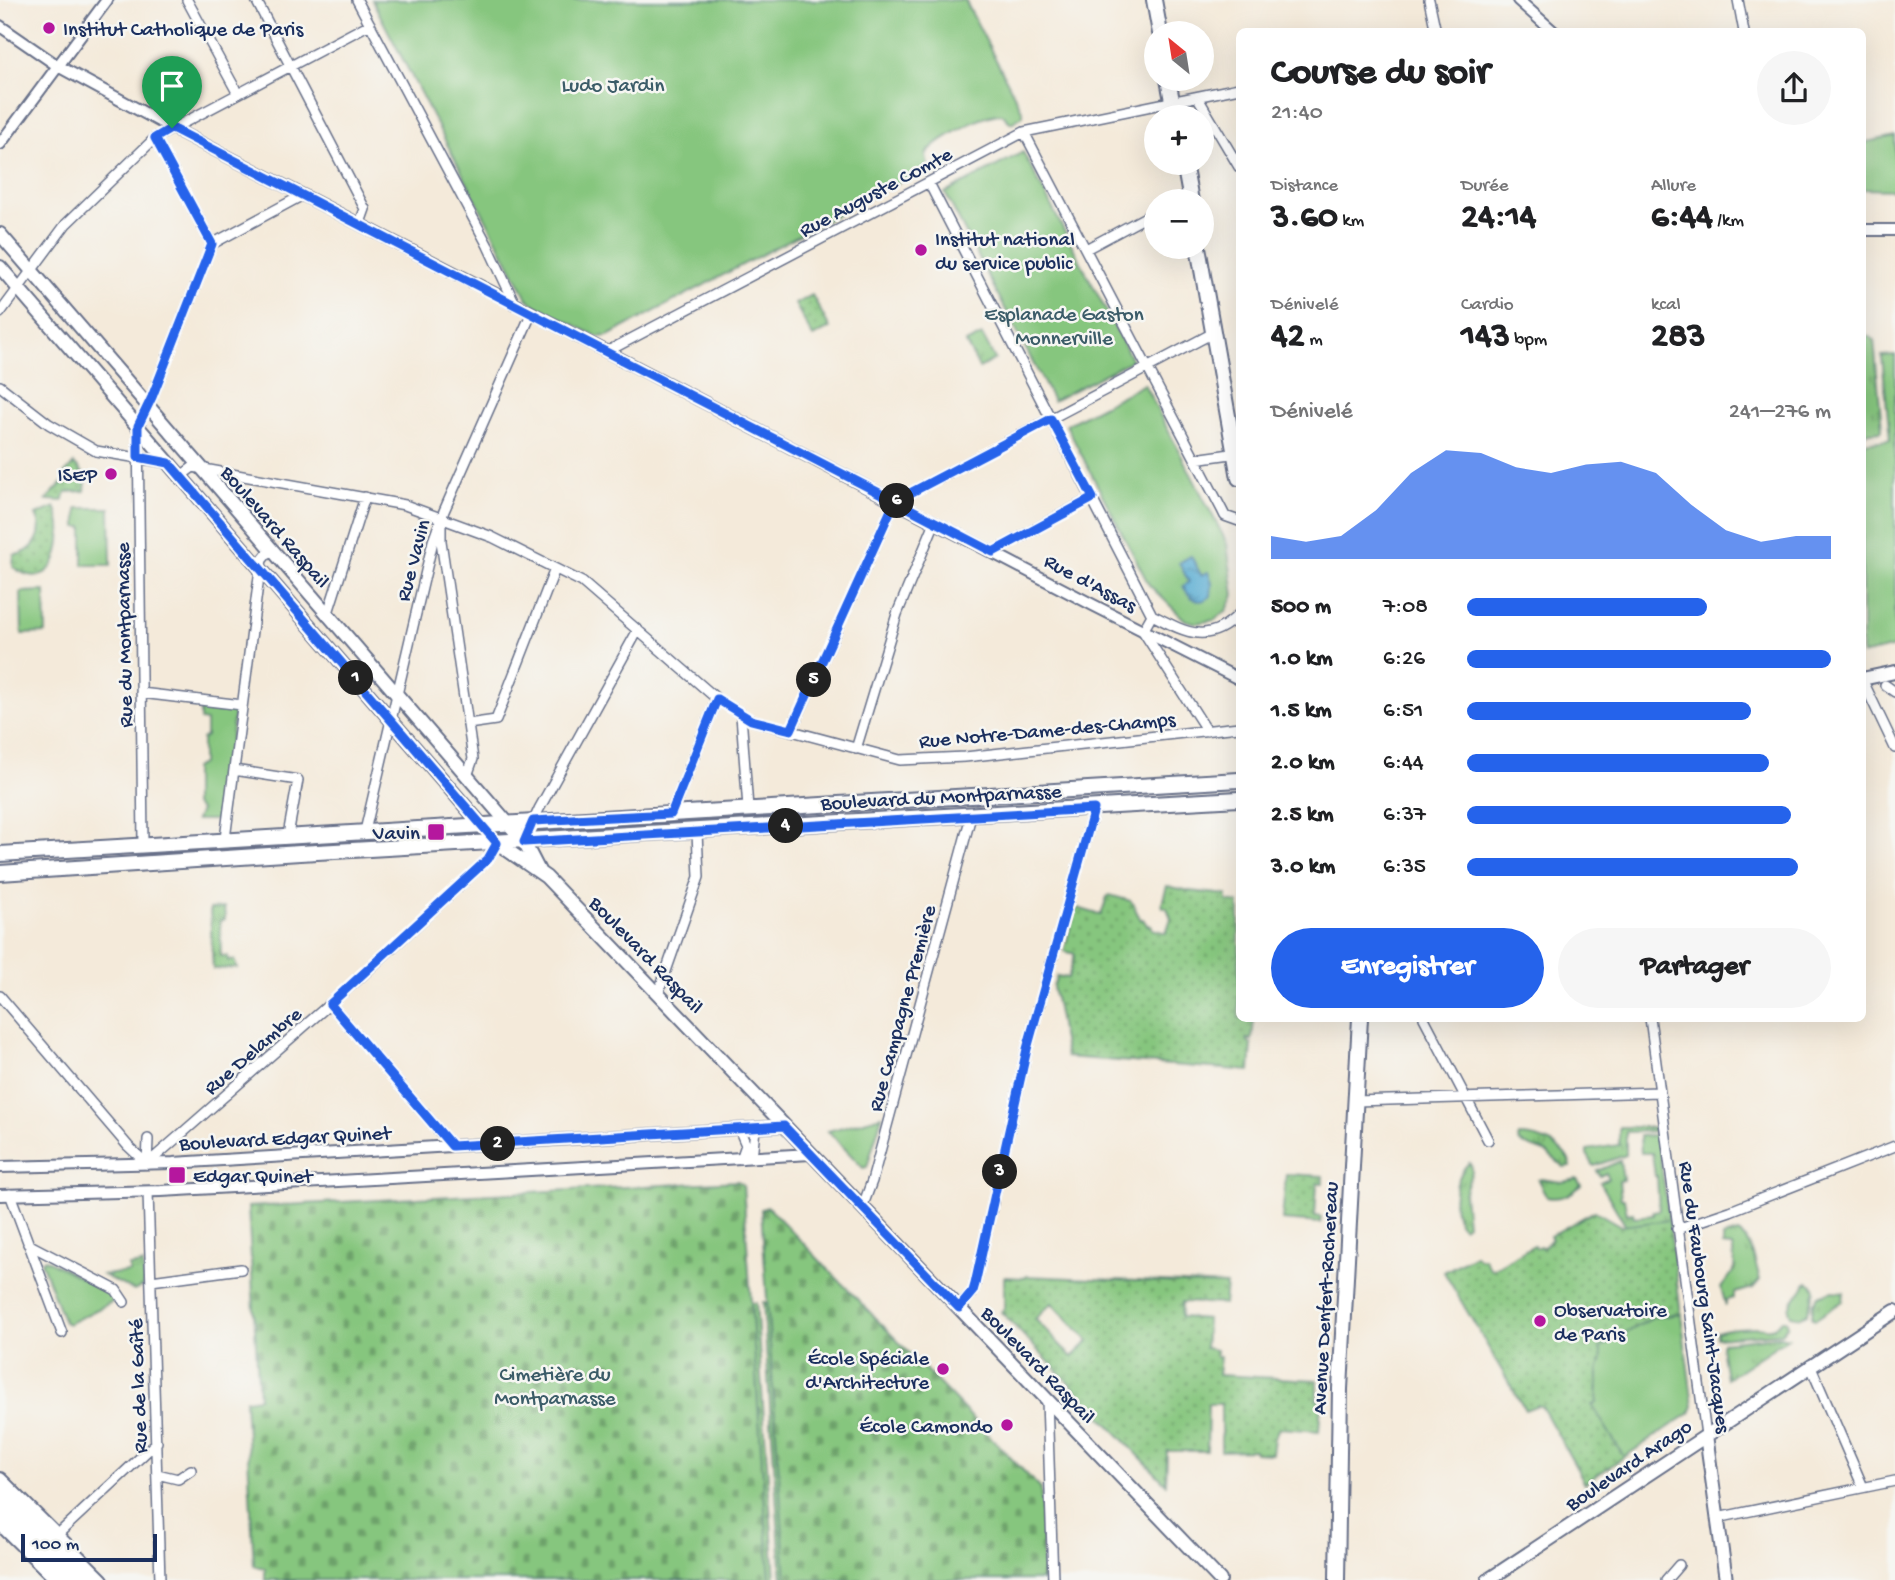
<!DOCTYPE html>
<html lang="fr">
<head>
<meta charset="utf-8">
<style>
	:root { --surface:#fff; --page:#f6f6f6; --text:#202124; --muted:#757577; --accent:#2563eb }
	body { margin:0; font-family:"Gochi Hand",sans-serif; background:var(--page); color:var(--text); height:100vh; display:flex; flex-direction:column; font-size:26px; white-space:nowrap }
	* { box-sizing:border-box; margin:0 }
	p { font-size:23px; color:var(--muted) }
	.icon { flex:none; width:38px; height:38px; fill:none; stroke:currentColor; stroke-width:2; stroke-linecap:round; stroke-linejoin:round }
	.map { position:relative; flex:1; overflow:hidden }
	.sheet { position:absolute; left:1236px; top:28px; width:630px; height:994px; display:flex; flex-direction:column; background:var(--surface); border-radius:10px; box-shadow:0 7px 28px #0002 }
	.sheet>* { flex:none }
	.needle { width:46px; rotate:330deg }
	.buttons { position:absolute; left:1144px; top:21px; display:grid; gap:14px }
	.buttons a { display:grid; place-items:center; width:70px; height:70px; border-radius:50%; background:var(--surface); box-shadow:0 7px 28px #0002; font-size:35px }
	.scale { position:absolute; left:21px; bottom:18px; width:136px; box-sizing:border-box; padding-left:7px; border:4px solid #1b2f5e; border-top:0; font-size:19px; line-height:24px; white-space:nowrap; color:#1b2f5e; -webkit-text-stroke:5px #f6f6f2; paint-order:stroke }
	.pin { position:absolute; display:grid; place-items:center; width:60px; height:60px; color:#fff; margin:-72px -30px; border-radius:50% 50% 50% 0; rotate:-45deg; box-shadow:0 0 7px #0007 }
	.pin .icon { rotate:45deg }
	.km { position:absolute; width:35px; height:35px; margin:-18px; border-radius:50%; background:#222; color:#fff; font-size:19px; line-height:35px; text-align:center }
	.round { display:grid; place-items:center; flex:none; width:74px; height:74px; border-radius:37px; background:var(--page) }
	.overview { display:flex; align-items:center; justify-content:space-between; height:119px; padding:0 35px }
	h1 { font-size:38px; font-weight:700; line-height:52px }
	.metrics { display:grid; grid-template-columns:repeat(3,1fr); gap:10px; height:119px; padding:7px 35px }
	.metrics div { display:grid; align-content:center }
	.metrics b { font-size:35px; font-weight:700 }
	.metrics small { font-size:19px; font-weight:400 }
	.metrics p { font-size:19px }
	.chart { height:196px; padding:14px 35px }
	.chart p { display:flex; justify-content:space-between }
	.chart svg { width:100%; height:126px; margin-top:7px; fill:var(--accent); opacity:.7 }
	.action { display:flex; gap:14px; margin-top:auto; padding:14px 35px }
	.action a { flex:1; height:80px; border-radius:42px; background:var(--accent); color:#fff; font-size:28px; font-weight:700; line-height:80px; text-align:center }
	.action a+a { background:var(--page); color:var(--text) }
	ul { padding:0 35px; list-style:none; font-size:23px }
	li { display:grid; grid-template-columns:112px 84px 1fr; align-items:center; height:52px }
	li i { height:18px; border-radius:9px; background:var(--accent) }
	.map>svg:first-child { display:block }
</style>
</head>
<body>
<div class="map">
<svg width="1895" height="1580" viewBox="0 0 1895 1580">
	<defs>
		<pattern id="grass-tufts" width="24" height="20" patternUnits="userSpaceOnUse" patternTransform="scale(1.75)"><rect width="24" height="20" fill="#86c67e"/><path d="M3 7l-1-3M5 7V3M7 7l1-3M15 17l-1-3M17 17v-4M19 17l1-3" fill="none" stroke="#6da16a"/></pattern>
		<pattern id="cemetery-stones" width="16" height="16" patternUnits="userSpaceOnUse" patternTransform="scale(1.75)"><rect width="16" height="16" fill="#86c67e"/><path d="M2 7V4a2 2 0 0 1 4 0v3zM10 15v-3a2 2 0 0 1 4 0v3z" fill="#6da16a"/></pattern>
		<pattern id="garden-dots" width="8" height="8" patternUnits="userSpaceOnUse" patternTransform="scale(1.75)"><rect width="8" height="8" fill="#86c67e"/><path d="M2 2h.1M6 6h.1" fill="none" stroke="#6da16a" stroke-width="1.8" stroke-linecap="round"/></pattern>
		<pattern id="water-ripples" width="26" height="14" patternUnits="userSpaceOnUse" patternTransform="scale(1.75)"><rect width="26" height="14" fill="#55aad1"/><path d="M2 4q2-2 4 0t4 0M15 11q2-2 4 0t4 0" fill="none" stroke="#468bad"/></pattern>
	</defs>
	<rect width="100%" height="100%" fill="#f6f6f2"/>
	<filter id="ink" filterUnits="userSpaceOnUse"><feTurbulence type="fractalNoise" baseFrequency=".0143" numOctaves="2"/><feDisplacementMap in="SourceGraphic" scale="14" xChannelSelector="R" yChannelSelector="G"/><feConvolveMatrix kernelMatrix="1 2 1 2 8 2 1 2 1" color-interpolation-filters="sRGB"/></filter>
	<filter id="wash" filterUnits="userSpaceOnUse"><feTurbulence type="fractalNoise" baseFrequency=".00686" numOctaves="4" result="noise"/><feDisplacementMap in="SourceGraphic" scale="28" xChannelSelector="R" yChannelSelector="G"/><feGaussianBlur stdDeviation="1.57" result="paint"/><feColorMatrix in="noise" values="0 0 0 0 0 0 0 0 0 0 0 0 0 0 0 0 0 1.4 0 .05"/><feComposite in="paint" operator="in"/></filter>
	<g filter="url(#wash)">
		<rect width="100%" height="100%" fill="#f4eada"/>
		<!-- grass -->
		<path fill="url(#grass-tufts)" stroke="#507a6e" stroke-width="2" d="M982 335 995 359 979 368 966 343Z
			M1862 335H1866L1874 340 1882 429 1881 431 1862 433Z
			M224 908 225 919 220 921 221 956H227L228 961 234 960 237 968 213 969 210 909Z
			M1619 1127H1656V1131L1626 1132V1155L1594 1166 1587 1154V1150L1619 1145Z
			M1657 1135 1669 1220 1665 1221 1650 1268 1600 1182 1608 1178 1606 1173 1600 1176 1597 1171 1620 1161 1623 1180 1619 1181 1621 1199H1624L1627 1214 1633 1213 1634 1217 1653 1215V1211L1659 1210 1657 1176H1655L1652 1153H1641L1640 1136Z
			M1519 1136C1539 1136 1566 1146 1571 1166L1564 1167 1547 1153 1520 1143 1518 1139Z
			M1469 1163 1472 1167V1171L1464 1194 1467 1224 1463 1227C1448 1213 1454 1176 1469 1163Z
			M1541 1179 1562 1182 1577 1179 1581 1185C1573 1194 1559 1200 1547 1197L1538 1180Z
			M1738 1233C1752 1239 1756 1266 1760 1280L1753 1288 1734 1293V1298L1726 1300V1306L1721 1288C1735 1270 1737 1271 1732 1247L1723 1246V1237Z
			M143 1264 144 1286 134 1291 103 1275 129 1272V1266Z
			M1808 1282 1813 1285 1815 1290 1807 1314 1800 1317 1791 1315 1789 1310C1790 1297 1803 1295 1805 1284Z
			M1833 1291 1844 1292 1843 1301 1816 1319 1812 1318 1813 1304 1818 1296Z
			M763 1302H767L786 1580H782Z
			M751 1303H756L775 1580H770Z
			M1782 1320H1786L1788 1325 1781 1333 1717 1338V1332C1730 1327 1744 1328 1757 1327 1762 1327 1768 1330 1774 1327 1777 1325 1779 1322 1782 1320Z
			M1779 1336 1788 1338 1726 1379 1721 1345 1723 1342Z"/>
		<!-- cemetery -->
		<path fill="url(#cemetery-stones)" stroke="#507a6e" stroke-width="2" d="M738 1181 743 1185 770 1580H265V1568L254 1566 245 1400 259 1398 248 1207Z
			M768 1207 1041 1489 1043 1580H786L761 1209Z"/>
		<!-- park -->
		<path fill="#86c67e" stroke="#507a6e" stroke-width="2" d="M372 0H965L1023 112V116L1011 123 1002 114C987 112 933 141 926 155L928 166 922 170 608 336 598 337 535 305 527 298Z
			M1895 136V190L1862 189V143Z
			M1023 152 1132 360 1053 401 945 193Z
			M1895 355V647L1862 655V443L1890 440 1882 356Z
			M1144 384 1227 543 1234 595 1227 610 1215 620 1196 623 1185 620 1149 585 1066 425Z
			M77 508H110L111 565H83V527H77Z
			M45 591 46 633 22 634 21 592Z
			M200 707 232 711 234 713 220 820H196L200 810 194 804V768L202 764V739L206 736V721L200 720Z
			M882 1116 867 1167 863 1168 828 1131Z
			M45 1259 115 1296 114 1301 68 1324 64 1322 41 1262Z
			M1681 1314 1693 1406 1690 1413 1624 1457 1592 1405 1597 1403 1598 1371 1602 1358 1600 1348 1654 1317Z"/>
		<!-- garden -->
		<path fill="url(#garden-dots)" stroke="#507a6e" stroke-width="2" fill-rule="evenodd" d="M812 295 830 328 813 337 795 304Z
			M74 464 89 479H86L85 491 66 492 63 501 46 500 66 479 64 474Z
			M55 507C69 536 56 599 13 567L14 555C34 553 46 533 36 515Z
			M1167 886 1190 891 1227 895V901L1239 903V1018L1254 1019 1252 1040 1247 1039 1249 1043 1252 1044 1250 1071 1066 1057 1053 987 1057 976 1068 978 1075 954 1064 951 1075 910 1078 908 1101 915 1107 897 1110 895 1131 901 1141 920 1143 919 1147 925 1152 926V929L1166 933 1171 918 1167 908 1163 907 1162 903Z
			M1286 1174 1323 1176V1183H1317L1315 1216 1321 1217 1320 1223 1282 1220Z
			M1595 1211 1621 1226 1669 1220 1681 1314 1654 1317 1600 1348 1602 1358 1598 1371 1597 1403 1592 1405 1624 1457 1585 1483 1542 1407 1538 1405 1525 1410 1444 1272 1475 1255 1479 1259 1484 1258 1491 1270 1534 1245 1536 1248 1540 1246 1542 1248 1552 1239 1550 1236Z
			M1026 1276 1226 1285 1224 1304 1182 1302 1181 1317 1207 1319 1205 1348 1216 1350V1357H1220L1218 1375 1317 1380V1400L1321 1401 1319 1431 1279 1428 1274 1438 1272 1454 1255 1453 1254 1450 1221 1451V1404H1208L1207 1451H1167L1166 1484 1001 1312 1004 1308V1277L1025 1278ZM1052 1303 1089 1341 1072 1357 1035 1319Z"/>
		<!-- water -->
		<path fill="url(#water-ripples)" stroke="#386c98" stroke-width="2" d="M1191 556 1201 575 1208 572 1212 582 1211 596C1198 607 1189 597 1183 586L1189 582 1179 563Z"/>
	</g>
	<g filter="url(#ink)">
		<g fill="none" stroke-linecap="round" stroke-linejoin="round">
			<defs>
				<path id="minor" d="M187 0 238 94
					M256 0 365 209 360 223
					M357 0 488 246 515 304
					M1429 0 1436 32
					M1738 0 1744 32
					M1198 98 1239 167
					M1024 132 1222 510 1225 516 1239 521
					M155 138 212 244
					M929 183 1152 615C1185 632 1208 646 1239 614
					M1176 201 1190 195
					M212 244 303 195
					M1086 249 1157 211
					M0 313 66 224 155 138 370 24
					M608 351 1024 132 1239 88
					M0 386 49 424 96 451 168 463
					M1195 459 1238 453
					M181 476 193 467 405 505 492 537 582 582 717 699 751 720 900 760 965 757 1239 727
					M441 526V541L473 759 467 776
					M993 552 1092 498
					M1152 615 1143 631 1207 731
					M327 616 365 497
					M1862 679 1895 748
					M1885 685 1895 692
					M141 693 242 705
					M741 715 748 808
					M468 724 496 720 555 569
					M791 731 895 501 1213 333
					M856 749 897 614 935 522
					M234 770 298 780 288 835
					M671 814 717 699
					M365 831 433 541 444 511 532 312
					M225 839 260 569 262 560 271 549
					M524 842 539 809 638 630
					M143 843 138 426 152 397 212 244
					M658 994 699 877 697 832
					M0 996 128 1146 147 1164
					M330 1004 452 1146
					M1424 1018 1488 1140
					M1650 1018 1706 1435
					M1355 1101 1659 1092
					M740 1131 746 1145 741 1159
					M752 1158 755 1129
					M147 1164 356 981 488 859 497 843
					M147 1164 148 1139
					M148 1192 160 1580
					M10 1194 62 1333
					M862 1208 872 1181 971 816
					M1677 1229 1730 1211 1895 1146
					M28 1244 116 1290 124 1302
					M151 1281 241 1269
					M959 1308 973 1291 975 1284 1027 1049 1094 809
					M1810 1365 1863 1487
					M1047 1400 1053 1580
					M157 1474 178 1479 191 1470
					M1717 1518 1895 1481
					M57 1535 157 1442
					M1666 1580 1679 1565"/>
				<path id="tertiary" d="M1518 0 1554 32
					M0 26 58 66 172 128 523 308 1093 605 1239 679
					M0 144 107 0
					M1862 230H1895
					M0 1167 173 1163 784 1126
					M0 1195 161 1191 811 1154"/>
				<path id="secondary" d="M0 234 524 842 539 871
					M0 267 497 843 546 877 1220 1580
					M1862 679 1895 672
					M1706 1435 1726 1580
					M0 1479 102 1580
					M0 1524 57 1580
					M1488 1580 1895 1311"/>
				<path id="primary" d="M1154 0 1160 33
					M1168 79 1175 117
					M1184 163 1191 201
					M1198 247 1239 478
					M0 854 1239 780
					M0 873 300 853 1239 799
					M0 1493 86 1580
					M0 1508 70 1580
					M1337 1580 1340 1389 1360 1018"/>
			</defs>
			<!-- minor casing -->
			<use href="#minor" stroke="#677089" stroke-width="12"/>
			<!-- tertiary casing -->
			<use href="#tertiary" stroke="#677089" stroke-width="14"/>
			<!-- secondary casing -->
			<use href="#secondary" stroke="#677089" stroke-width="16"/>
			<!-- primary casing -->
			<use href="#primary" stroke="#677089" stroke-width="18"/>
			<!-- minor -->
			<use href="#minor" stroke="#fff" stroke-width="9"/>
			<!-- tertiary -->
			<use href="#tertiary" stroke="#fff" stroke-width="10"/>
			<!-- secondary -->
			<use href="#secondary" stroke="#fff" stroke-width="12"/>
			<!-- primary -->
			<use href="#primary" stroke="#fff" stroke-width="14"/>
		</g>
	</g>
	<g fill="none" stroke-linecap="round" stroke-linejoin="round" filter="url(#ink)">
		<defs>
			<path id="route" d="M172 128 155 138 212 244 152 397 138 426V457L169 463 497 843 488 859 330 1004 452 1146 784 1126 959 1308 973 1291 975 1284 1027 1049 1094 809 524 842 533 821 671 814 717 699 751 720 791 730 895 501 993 552 1093 498 1051 419 895 501 172 128"/>
		</defs>
		<!-- route casing -->
		<use href="#route" stroke="#fff" stroke-width="14"/>
		<!-- route -->
		<use href="#route" stroke="#2563eb" stroke-width="9"/>
	</g>
	<!-- markers -->
	<g fill="#b5179e" stroke="#f6f6f2" stroke-width="2.5">
		<circle cx="49" cy="28" r="7"/>
		<circle cx="921" cy="250" r="7"/>
		<circle cx="111" cy="474" r="7"/>
		<rect x="427" y="823" width="18" height="18" rx="3.5"/>
		<rect x="168" y="1166" width="18" height="18" rx="3.5"/>
		<circle cx="1540" cy="1321" r="7"/>
		<circle cx="943" cy="1369" r="7"/>
		<circle cx="1007" cy="1425" r="7"/>
	</g>
	<g text-anchor="middle" stroke-width="5" stroke-linejoin="round" paint-order="stroke">
		<!-- poi labels -->
		<g font-size="21" fill="#1b2f5e" stroke="#f6f6f2" text-anchor="start">
			<text x="63" y="35">Institut Catholique de Paris</text>
			<text x="935" y="245">Institut national<tspan x="935" dy="24">du service public</tspan></text>
			<text x="97" y="481" text-anchor="end">ISEP</text>
			<text x="420" y="839" text-anchor="end">Vavin</text>
			<text x="193" y="1182">Edgar Quinet</text>
			<text x="1554" y="1316">Observatoire<tspan x="1554" dy="24">de Paris</tspan></text>
			<text x="929" y="1364" text-anchor="end">École Spéciale<tspan x="929" dy="24">d'Architecture</tspan></text>
			<text x="993" y="1432" text-anchor="end">École Camondo</text>
		</g>
		<!-- park labels -->
		<g font-size="21" fill="#3b5c68" stroke="#f6f6f2">
			<text x="613" y="91">Ludo Jardin</text>
			<text x="1064" y="320">Esplanade Gaston<tspan x="1064" dy="24">Monnerville</tspan></text>
			<text x="555" y="1380">Cimetière du<tspan x="555" dy="24">Montparnasse</tspan></text>
		</g>
		<!-- street labels -->
		<g font-size="21" fill="#1b2f5e" stroke="#f6f6f2">
			<text transform="translate(875 191) rotate(-28)" y="7">Rue Auguste Comte</text>
			<text transform="translate(276 526) rotate(49)" y="7">Boulevard Raspail</text>
			<text transform="translate(412 560) rotate(-75)" y="7">Rue Vavin</text>
			<text transform="translate(1091 582) rotate(28)" y="7">Rue d'Assas</text>
			<text transform="translate(123 635) rotate(-91)" y="7">Rue du Montparnasse</text>
			<text transform="translate(1047 729) rotate(-5)" y="7">Rue Notre-Dame-des-Champs</text>
			<text transform="translate(941 796) rotate(-3)" y="7">Boulevard du Montparnasse</text>
			<text transform="translate(647 954) rotate(46)" y="7">Boulevard Raspail</text>
			<text transform="translate(901 1008) rotate(-75)" y="7">Rue Campagne Première</text>
			<text transform="translate(252 1050) rotate(-41)" y="7">Rue Delambre</text>
			<text transform="translate(285 1137) rotate(-3)" y="7">Boulevard Edgar Quinet</text>
			<text transform="translate(1706 1297) rotate(82)" y="7">Rue du Faubourg Saint-Jacques</text>
			<text transform="translate(1324 1298) rotate(-87)" y="7">Avenue Denfert-Rochereau</text>
			<text transform="translate(1039 1364) rotate(46)" y="7">Boulevard Raspail</text>
			<text transform="translate(137 1386) rotate(-92)" y="7">Rue de la Gaîté</text>
			<text transform="translate(1628 1464) rotate(-34)" y="7">Boulevard Arago</text>
		</g>
	</g>
</svg>
<div class="buttons">
<a><svg class="needle" viewBox="-14 -14 28 28"><path d="M0-13l5 13h-10z" fill="#e53935"/><path d="M0 13l5-13h-10z" fill="#757577"/></svg></a>
<a>+</a>
<a>−</a>
</div>
<div class="scale">100 m</div>
<div class="pin" style="left:172px;top:128px;background:#1e9e55"><svg class="icon" aria-label="arrive" viewBox="0 0 24 24"><path d="M6 21V4h12l-3 4 3 4H6"/></svg></div>
<b class="km" style="left:356px;top:678px">1</b>
<b class="km" style="left:498px;top:1144px">2</b>
<b class="km" style="left:1000px;top:1172px">3</b>
<b class="km" style="left:786px;top:826px">4</b>
<b class="km" style="left:814px;top:680px">5</b>
<b class="km" style="left:897px;top:501px">6</b>
<section class="sheet">
<div class="overview"><div><h1>Course du soir</h1><p>21:40</p></div><a class="round"><svg class="icon" aria-label="share" viewBox="0 0 24 24"><path d="M12 15V3M7 8l5-5 5 5M5 13v7h14v-7"/></svg></a></div>
<div class="metrics">
<div><p>Distance</p><b>3.60<small> km</small></b></div>
<div><p>Durée</p><b>24:14</b></div>
<div><p>Allure</p><b>6:44<small> /km</small></b></div>
</div>
<div class="metrics">
<div><p>Dénivelé</p><b>42<small> m</small></b></div>
<div><p>Cardio</p><b>143<small> bpm</small></b></div>
<div><p>kcal</p><b>283</b></div>
</div>
<div class="chart"><p><span>Dénivelé</span>241–276 m</p>
<svg viewBox="0 0 160 44" preserveAspectRatio="none"><path d="M0 44V36L10 38L20 36L30 27L40 14L50 6L60 7L70 12L80 14L90 11L100 10L110 14L120 25L130 34L140 38L150 36L160 36V44z"/></svg>
</div>
<ul>
<li><b>500 m</b>7:08<i style="width:66%"></i></li>
<li><b>1.0 km</b>6:26<i style="width:100%"></i></li>
<li><b>1.5 km</b>6:51<i style="width:78%"></i></li>
<li><b>2.0 km</b>6:44<i style="width:83%"></i></li>
<li><b>2.5 km</b>6:37<i style="width:89%"></i></li>
<li><b>3.0 km</b>6:35<i style="width:91%"></i></li>
</ul>
<div class="action"><a>Enregistrer</a><a>Partager</a></div>
</section>
</div>
</body>
</html>
